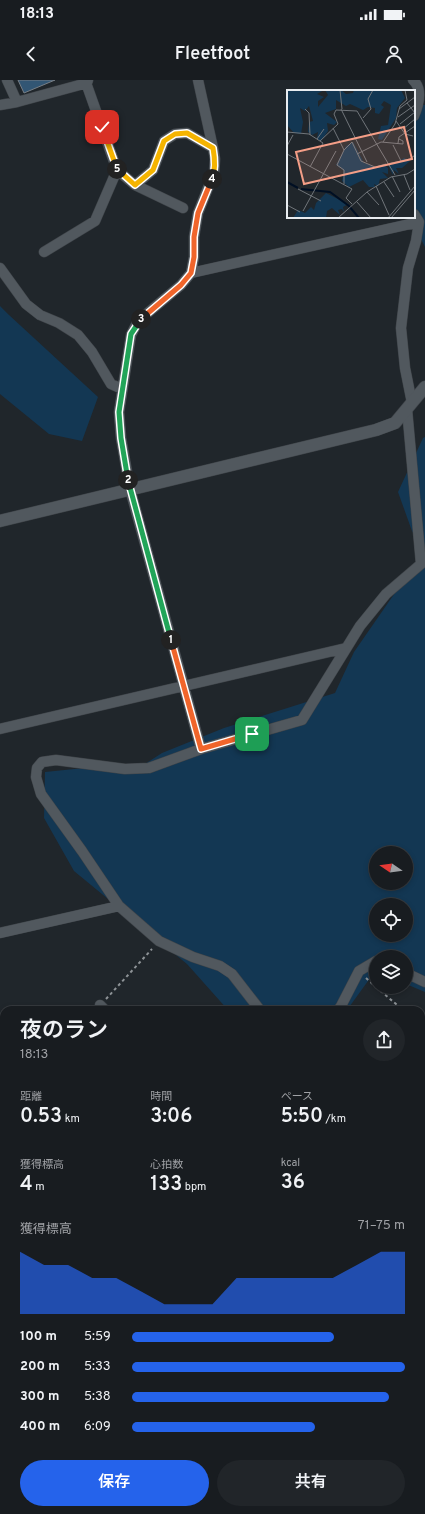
<!DOCTYPE html>
<html lang="ja">
<head>
<meta charset="utf-8">
<style>
	:root { --surface:#181c20; --page:#212529; --text:#f1f3f6; --muted:#9fa1a5; --line:#363a3e; --accent:#2563eb }
	body { margin:0; font-family:Overpass,"Noto Sans JP",sans-serif; background:var(--page); color:var(--text); height:100vh; display:flex; flex-direction:column; font-size:15px; white-space:nowrap }
	* { box-sizing:border-box; margin:0 }
	p { font-size:13px; color:var(--muted) }
	.icon { flex:none; width:22px; height:22px; fill:none; stroke:currentColor; stroke-width:2; stroke-linecap:round; stroke-linejoin:round }
	.map { position:relative; flex:1; overflow:hidden }
	.drawer { position:absolute; left:0px; top:926px; width:425px; height:508px; display:flex; flex-direction:column; background:var(--surface); border-radius:12px 12px 0 0; box-shadow:0 2px 6px #0003,0 0 0 1px var(--line) }
	.drawer>* { flex:none }
	.needle { width:26px; rotate:283deg }
	.buttons { position:absolute; left:369px; top:766px; display:grid; gap:8px }
	.buttons a { display:grid; place-items:center; width:44px; height:44px; border-radius:50%; background:var(--surface); box-shadow:0 2px 6px #0003,0 0 0 1px var(--line); font-size:20px }
	.pin { position:absolute; display:grid; place-items:center; width:34px; height:34px; color:#fff; margin:-17px; border-radius:8px; box-shadow:0 2px 6px #0006 }
	.km { position:absolute; width:20px; height:20px; margin:-10px; border-radius:50%; background:#222; color:#fff; font-size:11px; line-height:20px; text-align:center }
	.round { display:grid; place-items:center; flex:none; width:42px; height:42px; border-radius:21px; background:var(--page) }
	.head { display:flex; align-items:center; justify-content:space-between; height:68px; padding:0 20px }
	h1 { font-size:22px; font-weight:600; line-height:30px }
	.stats { display:grid; grid-template-columns:repeat(3,1fr); gap:6px; height:68px; padding:4px 20px }
	.stats div { display:grid; align-content:center }
	.stats b { font-size:20px; font-weight:600 }
	.stats small { font-size:11px; font-weight:400 }
	.stats p { font-size:11px }
	.chart { height:112px; padding:8px 20px }
	.chart p { display:flex; justify-content:space-between }
	.chart svg { width:100%; height:72px; margin-top:4px; fill:var(--accent); opacity:.7 }
	.action { display:flex; gap:8px; margin-top:auto; padding:8px 20px }
	.action a { flex:1; height:46px; border-radius:24px; background:var(--accent); color:#fff; font-size:16px; font-weight:600; line-height:46px; text-align:center }
	.action a+a { background:var(--page); color:var(--text) }
	ul { padding:0 20px; list-style:none; font-size:13px }
	li { display:grid; grid-template-columns:64px 48px 1fr; align-items:center; height:30px }
	li i { height:10px; border-radius:5px; background:var(--accent) }
	.status { display:flex; justify-content:space-between; align-items:center; height:28px; padding:0 20px; background:var(--surface); direction:ltr }
	.status svg { height:11px; fill:currentColor }
	header { display:flex; justify-content:space-between; align-items:center; height:52px; padding:0 20px; background:var(--surface); font-size:18px; font-weight:600 }
	.map>svg:first-child { display:block }
</style>
</head>
<body>
<div class="status"><b>18:13</b><svg viewBox="0 0 49 12"><path d="M0 12V9h3v3zM5 12V6h3v6zM10 12V3h3v9zM15 12V0h3v12zM26 1h20v11H26zM47 4h2v5h-2z"/></svg></div>
<header><svg class="icon" aria-label="back" viewBox="0 0 24 24"><path d="M15 5l-7 7 7 7"/></svg>Fleetfoot<svg class="icon" aria-label="person" viewBox="0 0 24 24"><circle cx="12" cy="8" r="4"/><path d="M4 21q1-7 8-7t8 7"/></svg></header>
<div class="map">
<svg width="425" height="1434" viewBox="0 0 425 1434">
	<rect width="100%" height="100%" fill="#20262b"/>
	<!-- green -->
	<path fill="#133753" fill-rule="evenodd" d="M423 25H425V167L410 137H414V44Z
		M0 226 9 235 98 317 82 361 49 354 0 314Z
		M425 357V912L406 904V877H376V890L347 930H228L187 884 74 791 44 738 45 692 94 687 134 691 162 673 224 648 335 613 354 572 424 471 412 451 398 412 423 358ZM376 773H406V803H376ZM376 825H406V855H376Z"/>
	<!-- building -->
	<path fill="#325674" stroke="#787f86" d="M18 0H55L24 13Z"/>
	<g fill="none" stroke-linecap="round" stroke-linejoin="round">
		<defs>
			<path id="minor" d="M7 0 17 22
				M85 0 117 90 135 105 183 128
				M198 0 213 68
				M413 0C423 9 419 24 414 36
				M0 25 17 22 87 3 88 0
				M135 105 153 90 164 61 175 54 187 53 213 68 215 79 214 93 198 133 194 157V177L191 193 181 205 138 241 131 255 119 332 121 358 130 409 201 669
				M44 172 95 141 117 90
				M0 188 26 224 40 235 59 243 78 255 92 272 111 304 122 309
				M191 193 419 142
				M412 323 405 288 401 248 408 188 416 161 419 142 414 134
				M0 649 346 568
				M0 853 119 826
				M406 893 425 902
				M100 925 105 930
				M260 930 232 894 220 886 193 877 159 861 119 826 82 771 41 714 36 697 37 688 42 682 56 680 125 689 149 688 201 669 302 640 360 546 386 514 421 484 407 329
				M338 930 341 926 359 891 376 881
				M421 1078 425 1074
				M0 1106 4 1110
				M421 1214 425 1218
				M112 1434 115 1430"/>
			<path id="tertiary" d="M0 441 376 350 395 343 425 307"/>
		</defs>
		<!-- minor casing -->
		<use href="#minor" stroke="#3f4449" stroke-width="11"/>
		<!-- tertiary casing -->
		<use href="#tertiary" stroke="#3f4449" stroke-width="13"/>
		<!-- path -->
		<path stroke="#8d9296" stroke-width="2" stroke-dasharray="3 3" stroke-linecap="butt" d="M366 898 376 907
			M376 907 403 930
			M106 919 152 869
			M421 946 425 950
			M0 1036 4 1032
			M0 1366 4 1370
			M73 1430 78 1434
			M371 1430 376 1434"/>
		<!-- minor -->
		<use href="#minor" stroke="#51585e" stroke-width="10"/>
		<!-- tertiary -->
		<use href="#tertiary" stroke="#51585e" stroke-width="12"/>
	</g>
	<g fill="none" stroke-linecap="round" stroke-linejoin="round">
		<defs>
			<path id="split-1" d="M171 560 201 669 252 654"/>
			<path id="split-2" d="M128 400 171 560"/>
			<path id="split-3" d="M128 400 121 358 119 332 131 254 141 239"/>
			<path id="split-4" d="M141 239 181 205 191 193 194 177V157L198 133 212 99"/>
			<path id="split-5" d="M117 89 135 105 153 90 164 61 175 54 187 53 213 68C215 79 216 89 212 99"/>
			<path id="split-6" d="M102 47 117 89"/>
		</defs>
		<!-- split-1 casing -->
		<use href="#split-1" stroke="#fff" stroke-width="8"/>
		<!-- split-2 casing -->
		<use href="#split-2" stroke="#fff" stroke-width="8"/>
		<!-- split-3 casing -->
		<use href="#split-3" stroke="#fff" stroke-width="8"/>
		<!-- split-4 casing -->
		<use href="#split-4" stroke="#fff" stroke-width="8"/>
		<!-- split-5 casing -->
		<use href="#split-5" stroke="#fff" stroke-width="8"/>
		<!-- split-6 casing -->
		<use href="#split-6" stroke="#fff" stroke-width="8"/>
		<!-- split-1 -->
		<use href="#split-1" stroke="#f0652b" stroke-width="5"/>
		<!-- split-2 -->
		<use href="#split-2" stroke="#22a559" stroke-width="5"/>
		<!-- split-3 -->
		<use href="#split-3" stroke="#22a559" stroke-width="5"/>
		<!-- split-4 -->
		<use href="#split-4" stroke="#f0652b" stroke-width="5"/>
		<!-- split-5 -->
		<use href="#split-5" stroke="#f5b400" stroke-width="5"/>
		<!-- split-6 -->
		<use href="#split-6" stroke="#f5b400" stroke-width="5"/>
	</g>
	<!-- overview -->
	<g transform="translate(287 10)">
		<rect width="128" height="128" fill="#20262b"/>
		<path d="M0 0H37L30 4 37 7 31 11V17L41 5 38 0H54L59 4 66 3 67 0H114L118 8 110 18 109 28 95 50 91 49 94 36 101 35 104 15 97 11 94 15 97 17 92 24 88 23V18L81 17 76 20 63 14 59 16 49 10V19L38 23 50 32 47 35 40 33 41 41 34 51 30 49 31 42 25 45 21 42 22 32 26 31 22 16 18 21 13 18 16 32 14 44 7 43 0 35ZM66 52 77 73 89 77 98 75 101 78V84L95 82 101 88 93 89 91 96 87 94 88 97H82L76 90 62 97 55 91 57 81 49 75 59 56ZM117 68 123 71 115 78H109L112 84 107 80 106 85 101 75 110 73ZM39 103 61 114 56 117 57 122 55 119 51 120 53 125 45 118 40 121 39 128H6L11 120 18 123 24 117 27 120 29 113Z" fill="#133753"/>
		<path fill="none" stroke="#000f23" stroke-width="2" d="M0 92 11 98M14 99 43 102 62 116 72 128"/>
		<path fill="none" stroke="#70757a" stroke-width="1" d="M53 0 55 19M120 13 128 23M18 19 22 23 23 45M54 19 80 72M112 19 128 7M111 27 128 15M76 28 84 19 81 9 86 0M109 31 118 44 126 46M113 34 128 22M46 38 57 60M116 39 128 29M0 42 22 44 36 53 23 77M30 49 37 39M33 51 51 34 47 24 49 20 70 21 108 85M96 52 108 34 113 16 120 10 118 0M111 53 112 47 128 36M106 55 114 71M0 56 6 45M0 64 65 99 59 108 65 114M70 64 94 52 116 54V51L112 49M100 74 123 69 128 65M117 85 123 100M105 86 113 102M97 92 107 107M57 94V80L50 75 57 60 65 52 74 71 88 77 99 74M89 96 102 125M11 99 34 111M80 102 92 115M70 112 84 128M0 115 13 122M16 121 49 61M51 128 80 102 104 87 120 84 128 79M101 128 128 96M104 128 128 100"/>
		<path fill="#f49e87" fill-opacity="0.15" stroke="#f49e87" stroke-width="2" d="M117 37 125 69 17 94 9 62Z"/>
		<rect width="128" height="128" fill="none" stroke="#e8ecf0" stroke-width="2"/>
	</g>
</svg>
<div class="buttons">
<a><svg class="needle" viewBox="-14 -14 28 28"><path d="M0-13l5 13h-10z" fill="#e53935"/><path d="M0 13l5-13h-10z" fill="#9fa1a5"/></svg></a>
<a><svg class="icon" aria-label="locate" viewBox="0 0 24 24"><circle cx="12" cy="12" r="6"/><path d="M12 2v4M12 18v4M2 12h4M18 12h4"/></svg></a>
<a><svg class="icon" aria-label="layers" viewBox="0 0 24 24"><path d="M12 4l9 5-9 5-9-5zM3 14l9 5 9-5"/></svg></a>
</div>
<div class="pin" style="left:252px;top:654px;background:#1e9e55"><svg class="icon" aria-label="arrive" viewBox="0 0 24 24"><path d="M6 21V4h12l-3 4 3 4H6"/></svg></div>
<div class="pin" style="left:102px;top:47px;background:#d93025"><svg class="icon" aria-label="check" viewBox="0 0 24 24"><path d="M5 12l5 5 9-10"/></svg></div>
<b class="km" style="left:171px;top:560px">1</b>
<b class="km" style="left:128px;top:400px">2</b>
<b class="km" style="left:141px;top:239px">3</b>
<b class="km" style="left:212px;top:99px">4</b>
<b class="km" style="left:117px;top:89px">5</b>
<section class="drawer">
<div class="head"><div><h1>夜のラン</h1><p>18:13</p></div><a class="round"><svg class="icon" aria-label="share" viewBox="0 0 24 24"><path d="M12 15V3M7 8l5-5 5 5M5 13v7h14v-7"/></svg></a></div>
<div class="stats">
<div><p>距離</p><b>0.53<small> km</small></b></div>
<div><p>時間</p><b>3:06</b></div>
<div><p>ペース</p><b>5:50<small> /km</small></b></div>
</div>
<div class="stats">
<div><p>獲得標高</p><b>4<small> m</small></b></div>
<div><p>心拍数</p><b>133<small> bpm</small></b></div>
<div><p>kcal</p><b>36</b></div>
</div>
<div class="chart"><p><span>獲得標高</span>71–75 m</p>
<svg viewBox="0 0 160 44" preserveAspectRatio="none"><path d="M0 44V6L10 14L20 14L30 22L40 22L50 30L60 38L70 38L80 38L90 22L100 22L110 22L120 22L130 22L140 14L150 6L160 6V44z"/></svg>
</div>
<ul>
<li><b>100 m</b>5:59<i style="width:74%"></i></li>
<li><b>200 m</b>5:33<i style="width:100%"></i></li>
<li><b>300 m</b>5:38<i style="width:94%"></i></li>
<li><b>400 m</b>6:09<i style="width:67%"></i></li>
</ul>
<div class="action"><a>保存</a><a>共有</a></div>
</section>
</div>
</body>
</html>
